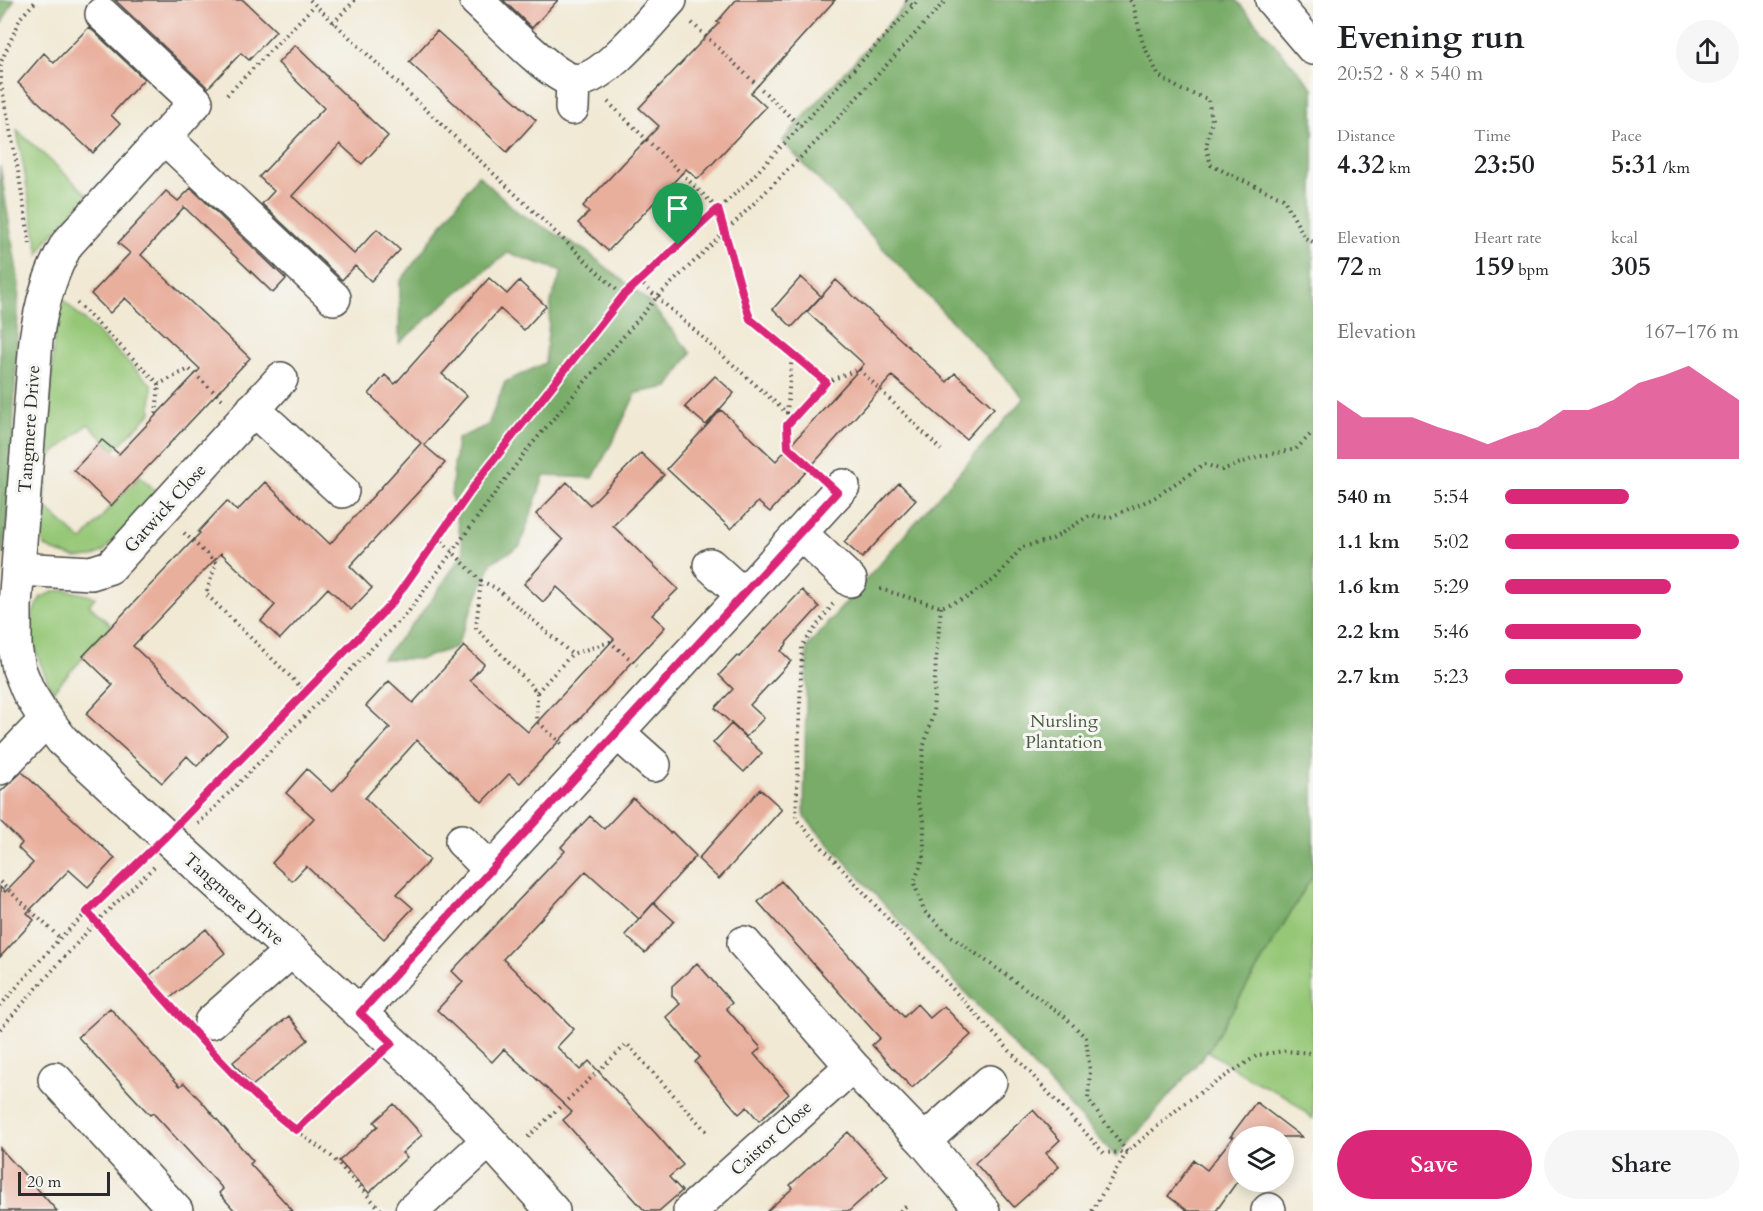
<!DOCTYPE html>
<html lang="en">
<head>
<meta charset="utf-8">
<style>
	:root { --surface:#fff; --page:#f6f6f6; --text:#202124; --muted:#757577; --accent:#db2777 }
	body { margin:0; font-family:Cardo,serif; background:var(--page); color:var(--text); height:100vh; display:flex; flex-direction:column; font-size:22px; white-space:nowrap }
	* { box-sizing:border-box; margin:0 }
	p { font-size:20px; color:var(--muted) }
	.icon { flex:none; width:33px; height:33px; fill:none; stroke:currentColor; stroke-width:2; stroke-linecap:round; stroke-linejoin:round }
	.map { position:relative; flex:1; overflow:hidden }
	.details { display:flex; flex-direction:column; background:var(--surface); width:450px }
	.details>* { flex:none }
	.buttons { position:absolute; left:1228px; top:1126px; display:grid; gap:12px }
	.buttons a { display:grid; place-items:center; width:66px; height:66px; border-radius:50%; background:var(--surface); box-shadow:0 3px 15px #0003; font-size:30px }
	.scale { position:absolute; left:18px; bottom:15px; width:92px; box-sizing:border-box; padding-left:6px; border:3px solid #2b2b2b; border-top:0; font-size:16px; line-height:21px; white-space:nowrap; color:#2b2b2b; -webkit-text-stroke:4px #f6f6f2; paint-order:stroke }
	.pin { position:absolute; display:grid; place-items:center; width:51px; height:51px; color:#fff; margin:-62px -26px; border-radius:50% 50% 50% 0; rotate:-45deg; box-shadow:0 0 6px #0007 }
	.pin .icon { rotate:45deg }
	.round { display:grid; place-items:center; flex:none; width:63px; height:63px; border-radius:32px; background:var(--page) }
	.summary { display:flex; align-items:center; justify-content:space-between; height:102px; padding:0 24px }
	h1 { font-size:33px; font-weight:600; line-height:45px }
	.metrics { display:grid; grid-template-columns:repeat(3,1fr); gap:9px; height:102px; padding:6px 24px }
	.metrics div { display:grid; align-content:center }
	.metrics b { font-size:26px; font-weight:600 }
	.metrics small { font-size:16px; font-weight:400 }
	.metrics p { font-size:16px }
	.chart { height:168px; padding:12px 24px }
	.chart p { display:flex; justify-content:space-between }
	.chart svg { width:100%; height:108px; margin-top:6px; fill:var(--accent); opacity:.7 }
	.action { display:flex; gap:12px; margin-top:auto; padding:12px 24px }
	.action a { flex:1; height:69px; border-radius:36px; background:var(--accent); color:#fff; font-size:24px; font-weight:600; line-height:69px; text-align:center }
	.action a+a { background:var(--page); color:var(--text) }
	ul { padding:0 24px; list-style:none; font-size:20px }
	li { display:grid; grid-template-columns:96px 72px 1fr; align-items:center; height:45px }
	li i { height:15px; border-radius:8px; background:var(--accent) }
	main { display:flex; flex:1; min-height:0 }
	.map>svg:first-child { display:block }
</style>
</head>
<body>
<main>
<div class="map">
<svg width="1313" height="1211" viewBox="0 0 1313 1211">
	<rect width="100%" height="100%" fill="#f6f6f2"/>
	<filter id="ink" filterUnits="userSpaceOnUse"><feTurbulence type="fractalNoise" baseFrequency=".0167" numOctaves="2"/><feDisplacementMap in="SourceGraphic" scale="12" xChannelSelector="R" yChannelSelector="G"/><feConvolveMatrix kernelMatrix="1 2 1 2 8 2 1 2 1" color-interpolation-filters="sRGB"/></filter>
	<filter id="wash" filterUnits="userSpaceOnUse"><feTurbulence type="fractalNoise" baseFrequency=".008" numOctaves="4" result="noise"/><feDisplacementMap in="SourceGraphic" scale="24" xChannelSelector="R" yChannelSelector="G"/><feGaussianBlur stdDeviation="1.35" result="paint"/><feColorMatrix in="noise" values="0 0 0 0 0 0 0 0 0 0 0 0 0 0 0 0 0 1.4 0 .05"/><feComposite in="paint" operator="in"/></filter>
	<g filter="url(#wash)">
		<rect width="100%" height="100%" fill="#f1e9d4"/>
		<!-- green -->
		<path fill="#95c777" stroke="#607951" stroke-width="1.5" d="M17 130 88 195 45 243 39 255Z
			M58 295 152 385 151 413 114 450 88 424 49 458 44 506 82 541 111 506 140 476 158 493 104 551 92 557 76 558 51 550 44 545 38 527Z
			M66 590 95 597 89 605 112 626 52 692C45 674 32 647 31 628 31 617 36 605 41 597L56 591Z
			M1313 875V1119L1287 1097 1250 1079 1208 1051Z"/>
		<!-- forest -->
		<path fill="#78ac68" stroke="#526c4a" stroke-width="1.5" d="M0 0H14L0 27Z
			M910 0H1236L1313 88V875L1208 1051 1116 1157 804 817 807 647 1024 398 782 141Z
			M0 166 19 284 11 486 0 571Z
			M478 175 519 213 586 251 647 300 691 353 668 387 636 393 616 435 593 478 544 476 520 546 492 562 456 647 421 659H382L426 608 464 552 451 494 457 439 488 425 505 382 545 363 551 301 562 271 508 253 457 293 399 343 400 282Z"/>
		<g id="blocks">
			<!-- building -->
			<path fill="#e9af9d" d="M115 0H243L276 31 249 60 241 53 208 88Z
				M503 0H558L532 28Z
				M736 0H835L751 93 766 107 698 179 686 169 608 251 578 223 589 212 583 206 659 126 639 108 719 23 717 22Z
				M89 27 144 79 111 115 120 124 93 153 18 83 44 53 54 63Z
				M437 31 536 120 507 152 409 62Z
				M295 45 328 77 327 78 388 136 362 164 340 144 292 196 354 254 377 229 400 250 371 281 355 266 342 280 262 204 274 191 259 177 324 108 278 63Z
				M191 188 286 279 273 293 184 207 141 255 250 358 111 506 74 470 102 440 119 454 200 369 125 298 110 313 91 294 130 253 118 243 166 191 178 201Z
				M801 277 821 296 792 327 773 309Z
				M489 278 507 294 519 281 546 306 524 330 500 309 442 374 467 396 424 445 445 463 350 566 372 588 351 610 328 588 280 639 261 621 275 605 221 553 133 646 227 735 197 766 187 756 162 783 86 714 113 685 83 656 200 533 198 532 227 501 237 511 265 482 330 544 421 443 369 394 385 375 395 384Z
				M836 280 947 382 955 373 994 408 966 439 892 376 770 512 758 502 731 529 667 469 721 410 776 461 864 364 807 312Z
				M715 376 734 393 706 425 685 407Z
				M641 453 664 475 613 526 678 589 652 615 665 627 520 783 509 774 482 802 417 740 365 798 430 860 397 894 413 908 384 939 306 866 292 881 272 863 314 818 286 793 307 769 332 792 390 728 366 706 389 681 413 703 464 646 484 664 470 680 528 732 614 639 557 587 543 602 524 584 563 540 536 514 567 482 590 505Z
				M899 483 916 500 862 558 844 542Z
				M802 590 819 607 786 643 787 644 781 651 791 661 750 705 764 718 746 737 715 708 733 689 719 675 737 656 739 657Z
				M731 724 762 753 744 772 713 743Z
				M22 772 115 858 88 887 69 870 27 913 34 920 0 957V887L5 892 33 863 18 848 22 843 0 821V792Z
				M760 789 782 809 719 879 698 859Z
				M633 798 670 833 672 832 696 856 639 919 586 871 503 959 574 1029 557 1047 580 1070 589 1061 658 1136 683 1165 669 1177 682 1191 659 1211H645L563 1120 572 1112 504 1049 492 1062 437 1010 463 982 452 971 565 851 561 847 590 816 604 829Z
				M781 881 904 1017 917 1004 930 1018 944 1006 971 1035 912 1088 872 1045 880 1038 758 902Z
				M654 903 674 921 645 953 625 935Z
				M206 929 225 953 169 999 150 975Z
				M697 963 732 1003 726 1008 761 1048 754 1054 789 1094 759 1121 747 1107 739 1114 695 1062 700 1057 666 1017 680 1004 672 996V986Z
				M110 1008 180 1086 184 1083 202 1102 253 1161 250 1164 293 1211H235L219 1193 223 1189 153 1113 150 1115 78 1037Z
				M289 1016 308 1040 252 1086 233 1062Z
				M1256 1102 1302 1137H1239V1179L1216 1211H1188L1168 1196 1194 1160 1207 1170 1233 1137H1230Z
				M394 1104 422 1135 402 1153 407 1157 369 1193 339 1161 378 1126 374 1122Z
				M1033 1110 1060 1140 1046 1153 1059 1167 1014 1207 975 1163Z
				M848 1132 888 1176 849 1211H767L793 1188 790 1185Z
				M0 1148 34 1185 57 1211H0Z"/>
		</g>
	</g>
	<g filter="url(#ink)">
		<use href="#blocks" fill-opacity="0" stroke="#494844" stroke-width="1.5"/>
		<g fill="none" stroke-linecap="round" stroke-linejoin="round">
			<defs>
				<path id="minor" d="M476 0C496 18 549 75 572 80 601 86 651 20 670 0
					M1272 0 1313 48
					M102 14 196 102 67 244C49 275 41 306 36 340L15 605V647L19 669 28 691 41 712 62 740 176 846 415 1063 489 1140 553 1211
					M572 108 573 80
					M164 137 334 298
					M253 409 342 491
					M800 533 850 580
					M710 565 743 595
					M18 569 91 573 110 567 281 379
					M617 732 654 765
					M0 768 46 720
					M462 841 491 870
					M744 943 852 1066 924 1141 983 1211
					M360 1013 843 486
					M211 1022 291 951
					M55 1079 176 1211
					M924 1141 990 1082
					M412 1211 489 1140
					M690 1211 852 1066
					M1268 1211 1269 1210"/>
			</defs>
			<!-- minor casing -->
			<use href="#minor" stroke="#494844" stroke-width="36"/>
			<!-- path -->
			<path stroke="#494844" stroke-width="4" stroke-dasharray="1.5 4.5" stroke-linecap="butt" d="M310 0 623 296
				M906 0 913 6
				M1130 0 1133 4 1143 44 1159 76 1182 90 1208 99 1212 120 1206 147 1211 165 1237 178 1283 198 1305 238 1313 242
				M333 23 355 0
				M692 23 801 127
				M227 95 315 5
				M608 102 718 209 750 319 826 382 787 425
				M30 244 18 170 1 84V62L21 17 37 0
				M639 281 787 413 788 447 815 472
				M77 303 159 384 189 369 222 399
				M826 382 859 369 941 450
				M787 413 792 354
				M156 414 159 384
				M184 533 216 563 206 594 306 692
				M438 537 481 581 476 628 537 692V721L564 746
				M481 581 496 588 572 654 610 642 637 665
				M880 589 941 607 966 598 995 579 1022 547 1051 540 1090 515 1108 518 1154 498 1204 464 1222 470 1257 457 1296 449 1313 432
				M833 604 802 646 796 819 1104 1153 1127 1152
				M941 607 936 659 933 714 924 745 917 799 924 821V856L914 883 924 911 951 936 1064 1016 1086 1038 1090 1072 1088 1099 1127 1152
				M537 692 572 654
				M187 814 392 603 482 475 623 296 747 183 919 0
				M198 824 409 611 526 451 657 297 725 232 818 140 946 0
				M0 882 60 938
				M87 912 180 1017
				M0 1006 60 938 144 858
				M0 1029 96 922 154 867
				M214 1053 280 1119 331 1156 381 1210
				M296 1130 369 1064
				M528 1137 627 1044 708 1133
				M900 1211 906 1206
				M1092 1211 1127 1152 1186 1102 1258 1055 1284 1051 1313 1053"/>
			<!-- minor -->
			<use href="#minor" stroke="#fff" stroke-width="33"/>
		</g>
	</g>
	<g fill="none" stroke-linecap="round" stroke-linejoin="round" filter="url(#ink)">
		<defs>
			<path id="route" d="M718 209 750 319 826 382 787 425 788 447 837 492 360 1013 392 1043 296 1130C263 1106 234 1075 206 1045 166 1002 127 956 87 912L166 836 392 603 482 475 623 296Z"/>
		</defs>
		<!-- route casing -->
		<use href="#route" stroke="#fff" stroke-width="12"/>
		<!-- route -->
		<use href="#route" stroke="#db2777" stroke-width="8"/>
	</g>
	<g text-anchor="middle" stroke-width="6" stroke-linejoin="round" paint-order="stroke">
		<!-- street labels -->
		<g font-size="18" fill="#2b2b2b" stroke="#f6f6f2">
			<text transform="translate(29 429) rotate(-86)" y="6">Tangmere Drive</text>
			<text transform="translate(165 508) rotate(-48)" y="6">Gatwick Close</text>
			<text transform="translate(234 899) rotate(42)" y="6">Tangmere Drive</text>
			<text transform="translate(771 1138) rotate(-42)" y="6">Caistor Close</text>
		</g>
		<!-- park labels -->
		<g font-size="18" fill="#4b5a42" stroke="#f6f6f2">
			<text x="1064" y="727">Nursling<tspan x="1064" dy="21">Plantation</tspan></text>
		</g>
	</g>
</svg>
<div class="buttons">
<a><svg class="icon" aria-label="layers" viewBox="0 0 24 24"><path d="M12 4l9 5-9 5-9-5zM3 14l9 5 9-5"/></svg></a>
</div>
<div class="scale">20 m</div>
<div class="pin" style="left:678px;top:245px;background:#1e9e55"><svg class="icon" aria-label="arrive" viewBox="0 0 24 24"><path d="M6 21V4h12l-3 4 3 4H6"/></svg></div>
</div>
<section class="details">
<div class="summary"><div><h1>Evening run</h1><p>20:52 · 8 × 540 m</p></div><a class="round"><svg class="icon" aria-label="share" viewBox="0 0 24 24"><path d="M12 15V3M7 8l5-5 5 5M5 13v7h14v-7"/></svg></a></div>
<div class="metrics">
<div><p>Distance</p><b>4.32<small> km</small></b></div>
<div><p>Time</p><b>23:50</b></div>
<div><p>Pace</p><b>5:31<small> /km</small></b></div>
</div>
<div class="metrics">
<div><p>Elevation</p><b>72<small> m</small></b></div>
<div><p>Heart rate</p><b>159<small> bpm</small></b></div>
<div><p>kcal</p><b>305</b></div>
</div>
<div class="chart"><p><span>Elevation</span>167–176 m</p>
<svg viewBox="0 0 160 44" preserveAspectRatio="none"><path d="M0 44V20L10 27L20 27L30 27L40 31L50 34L60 38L70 34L80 31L90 24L100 24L110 20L120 13L130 10L140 6L150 13L160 20V44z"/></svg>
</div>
<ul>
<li><b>540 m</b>5:54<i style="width:53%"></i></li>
<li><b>1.1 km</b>5:02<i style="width:100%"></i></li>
<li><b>1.6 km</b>5:29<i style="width:71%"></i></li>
<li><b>2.2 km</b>5:46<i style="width:58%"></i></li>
<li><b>2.7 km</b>5:23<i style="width:76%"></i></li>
</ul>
<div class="action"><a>Save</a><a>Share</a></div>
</section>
</main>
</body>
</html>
